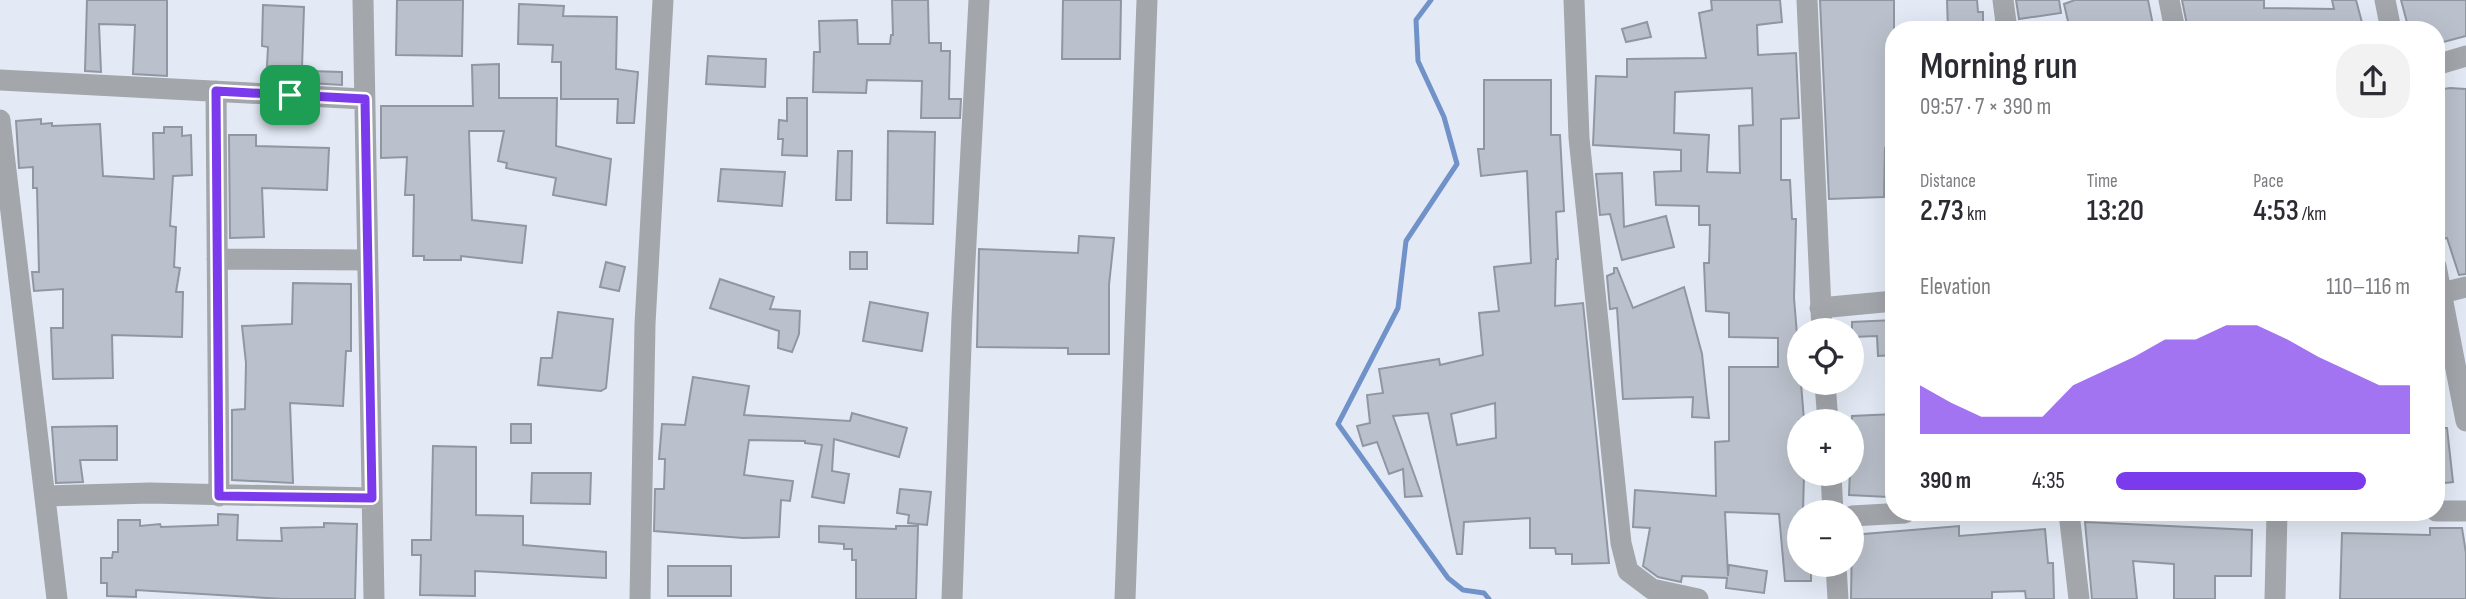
<!DOCTYPE html>
<html lang="en">
<head>
<meta charset="utf-8">
<style>
	:root { --surface:#fff; --page:#f2f2f3; --text:#2b2b33; --muted:#7c7c81; --accent:#7c3aed }
	body { margin:0; font-family:"Sofia Sans Condensed",sans-serif; background:var(--page); color:var(--text); height:100vh; display:flex; flex-direction:column; font-size:26px; white-space:nowrap }
	* { box-sizing:border-box; margin:0 }
	p { font-size:23px; color:var(--muted) }
	.icon { flex:none; width:38px; height:38px; fill:none; stroke:currentColor; stroke-width:2; stroke-linecap:round; stroke-linejoin:round }
	.map { position:relative; flex:1; overflow:hidden }
	.panel { position:absolute; left:1885px; top:21px; width:560px; height:500px; display:flex; flex-direction:column; background:var(--surface); border-radius:28px; box-shadow:0 7px 28px #0002 }
	.panel>* { flex:none }
	.buttons { position:absolute; left:1787px; top:318px; display:grid; gap:14px }
	.buttons a { display:grid; place-items:center; width:77px; height:77px; border-radius:50%; background:var(--surface); box-shadow:0 7px 28px #0002; font-size:35px }
	.pin { position:absolute; display:grid; place-items:center; width:60px; height:60px; color:#fff; margin:-30px; border-radius:14px; box-shadow:0 4px 10px #0006 }
	.round { display:grid; place-items:center; flex:none; width:74px; height:74px; border-radius:28px; background:var(--page) }
	.head { display:flex; align-items:center; justify-content:space-between; height:119px; padding:0 35px }
	h1 { font-size:38px; font-weight:600; line-height:52px }
	.stats { display:grid; grid-template-columns:repeat(3,1fr); gap:10px; height:119px; padding:7px 35px }
	.stats div { display:grid; align-content:center }
	.stats b { font-size:30px; font-weight:600 }
	.stats small { font-size:19px; font-weight:400 }
	.stats p { font-size:19px }
	.chart { height:196px; padding:14px 35px }
	.chart p { display:flex; justify-content:space-between }
	.chart svg { width:100%; height:126px; margin-top:7px; fill:var(--accent); opacity:.7 }
	ul { padding:0 35px; list-style:none; font-size:23px }
	li { display:grid; grid-template-columns:112px 84px 1fr; align-items:center; height:52px }
	li i { height:18px; border-radius:9px; background:var(--accent) }
	.map>svg:first-child { display:block }
</style>
</head>
<body>
<div class="map">
<svg width="2466" height="599" viewBox="0 0 2466 599">
	<rect width="100%" height="100%" fill="#e3eaf5"/>
	<g fill="none" stroke-linecap="round" stroke-linejoin="round">
		<!-- stream -->
		<path stroke="#7192c9" stroke-width="5" d="M1431 0 1416 20 1418 61 1444 117 1457 164 1406 241 1398 308 1338 424 1448 578 1463 590 1484 593 1489 599"/>
	</g>
	<!-- building -->
	<path fill="#bbc1cc" stroke="#9097a1" stroke-width="2" fill-rule="evenodd" d="M87 0H167V76L133 74 135 25 99 24 101 72 85 71Z
		M397 0H463L462 56 396 55Z
		M892 0H928L929 43H941V51H950L949 99H961L960 118H921L922 81 867 80 866 93 813 92 814 52H820L819 21 857 20 858 44H890L891 35H893Z
		M1063 0H1121L1120 59H1062Z
		M1711 0H1780L1782 22 1757 25 1758 55 1796 53 1799 118 1781 119V180H1790L1792 219H1796L1794 298 1804 420H1799V474H1804L1803 513H1799V565H1811V581H1785L1779 514 1725 512 1728 576 1729 565 1767 571 1764 593 1726 588 1727 578 1682 576 1681 582 1658 577 1643 566 1650 528 1633 527 1635 490 1716 496 1715 442 1729 441V367H1778V338L1729 337V313L1706 311 1704 263H1709L1710 225H1699V206L1656 205 1654 172 1681 171V150L1593 145 1596 76 1627 77V59L1706 58 1699 13 1712 10ZM1752 88 1753 125 1739 126 1740 173 1707 172 1709 135 1674 133 1675 92Z
		M1820 0H1894V147L1885 148 1884 197 1829 199Z
		M1947 0H1977L1978 12H1983V30H1948Z
		M2016 0H2059L2061 13 2019 19Z
		M2075 0H2148L2154 30H2070L2064 4Z
		M2182 0H2264V8L2334 9 2332 0H2356L2364 30H2272V23H2227L2210 25 2211 30H2188Z
		M2401 0H2466V36L2436 44V30H2409Z
		M519 4 564 6 563 16 617 17 616 69 638 72 634 123H617L618 99H561V62H552L553 45 518 44Z
		M263 5 304 7 302 68 267 66 268 47 262 46Z
		M1647 22 1651 37 1626 42 1622 29Z
		M708 56 766 59 765 87 706 84Z
		M499 64V98H557L556 146 611 159 606 205 553 195 556 178 506 168 507 163 498 161 504 131H469L472 220 526 226 522 263 461 256V260H424V256H413L414 195H405L407 157 381 158V106H473L472 65Z
		M310 71 342 72V85L310 83Z
		M1484 80H1551V135H1560L1564 211 1556 212 1558 259H1556L1555 306 1583 303 1609 563 1572 564V554H1556L1555 548H1530V518L1464 522 1462 554H1457L1428 413 1393 416 1422 496 1405 497 1403 469 1389 474 1377 442 1363 446 1357 426 1370 423 1367 395 1383 393 1379 369 1439 359 1440 365 1483 355 1479 313 1499 311 1494 267 1531 263 1527 171 1481 176 1478 149H1484ZM1495 403 1496 438 1457 445 1451 414Z
		M2450 88 2466 89V274L2459 275 2447 238 2443 239 2436 193V90Z
		M787 98H807V156L782 155 783 139H778L779 120 787 121Z
		M41 119V124L52 123V126L100 124 103 176 154 179 153 133H164V127H182V136L191 135 192 175 173 176 170 226 176 227 174 267 180 268 176 292H183L182 337 112 335 113 378 53 379 51 328H63V289L34 291 32 272H39L37 188H33V167L19 168 16 121Z
		M888 131 935 132 933 224 887 223Z
		M229 135H256V146L329 148 327 190 262 188 264 237 230 238Z
		M838 151H852L851 200H836Z
		M721 169 785 172 782 206 718 201Z
		M1622 173 1624 227 1666 216 1674 247 1622 260 1610 214 1600 215 1596 174Z
		M1079 236 1114 238 1109 285V354H1068V348L977 347 979 249 1078 253Z
		M850 252H867V269H850Z
		M606 262 625 267 619 291 600 287Z
		M1614 268H1617L1633 308 1684 287 1702 354 1709 418 1692 417 1693 397 1623 399 1617 308 1610 309 1607 276 1614 273Z
		M720 279 774 297 770 309 800 311 799 334 792 352 778 348 779 331 710 308Z
		M293 283 351 284V351H346L343 406 290 403 293 483 232 480V410L245 409 246 363 242 326 292 324Z
		M870 302 928 313 922 351 863 341Z
		M558 312 613 319 606 388 601 391 538 385 541 358H552Z
		M1894 320V355L1878 356 1877 336 1852 337V322Z
		M693 377 749 386 744 415 850 421 852 413 907 428 899 457 834 439 832 471 849 474 844 503 812 497 822 445 805 443V441L749 440 744 475 793 481 790 501 781 500 779 537 743 538 654 531 655 489H664L665 459H659L662 424 685 425Z
		M1894 414V491H1888V497L1849 495 1852 416Z
		M511 424H531V443H511Z
		M117 426V460H80L83 482 56 483 52 427Z
		M2436 428H2447L2453 482 2436 484Z
		M433 446 476 447V515L523 516V545L606 552V578L475 571V596L420 595 421 555H412V540H431Z
		M532 473H591L590 504 531 503Z
		M900 489 931 492 927 525 908 523 909 515 897 513Z
		M218 514 238 515 237 540 282 541 281 528 324 527V523L357 524 355 599H283L136 590V597L107 596V583H101V558H112L113 552H118V520H140V526L160 524 161 527 218 525Z
		M2085 522 2252 530 2251 576H2215V599H2174V564L2133 561 2137 599H2092Z
		M819 526 896 529V526H918L916 599H856V560H852V549H844V544L819 542Z
		M1959 526V536L2045 529 2048 563H2053L2054 599H2026L2025 591 1992 592V599H1851L1852 535Z
		M2430 528H2462L2466 553V599H2340L2342 533 2430 535Z
		M668 566H731V596H668Z"/>
	<g fill="none" stroke-linecap="round" stroke-linejoin="round">
		<!-- minor -->
		<path stroke="#a3a6ab" stroke-width="21" d="M363 0 374 599
			M1574 0 1579 138 1621 543 1628 571 1652 589 1698 599
			M1807 0 1822 331
			M2003 0 2007 30
			M2169 0 2175 30
			M2385 0 2391 30
			M2436 65 2466 56
			M0 80 364 99
			M216 91 219 496
			M0 120 57 599
			M217 259 367 260
			M2436 266 2466 421
			M2442 293 2466 287
			M1820 308 1894 301
			M1825 383 1828 422
			M1831 474 1833 513
			M45 496 150 493 372 498
			M2436 511H2466
			M2069 513 2079 599
			M1852 516 1905 513
			M1836 565 1838 599
			M640 599 645 324 663 0
			M952 599 962 317 979 0
			M1125 599 1147 0
			M2275 599 2277 513"/>
	</g>
	<g fill="none" stroke-linecap="round" stroke-linejoin="round">
		<defs>
			<path id="route" d="M216 91 365 99 372 498 219 496Z"/>
		</defs>
		<!-- route casing -->
		<use href="#route" stroke="#fff" stroke-width="14"/>
		<!-- route -->
		<use href="#route" stroke="#7c3aed" stroke-width="9"/>
	</g>
</svg>
<div class="buttons">
<a><svg class="icon" aria-label="locate" viewBox="0 0 24 24"><circle cx="12" cy="12" r="6"/><path d="M12 2v4M12 18v4M2 12h4M18 12h4"/></svg></a>
<a>+</a>
<a>−</a>
</div>
<div class="pin" style="left:290px;top:95px;background:#1e9e55"><svg class="icon" aria-label="arrive" viewBox="0 0 24 24"><path d="M6 21V4h12l-3 4 3 4H6"/></svg></div>
<section class="panel">
<div class="head"><div><h1>Morning run</h1><p>09:57 · 7 × 390 m</p></div><a class="round"><svg class="icon" aria-label="share" viewBox="0 0 24 24"><path d="M12 15V3M7 8l5-5 5 5M5 13v7h14v-7"/></svg></a></div>
<div class="stats">
<div><p>Distance</p><b>2.73<small> km</small></b></div>
<div><p>Time</p><b>13:20</b></div>
<div><p>Pace</p><b>4:53<small> /km</small></b></div>
</div>
<div class="chart"><p><span>Elevation</span>110–116 m</p>
<svg viewBox="0 0 160 44" preserveAspectRatio="none"><path d="M0 44V27L10 33L20 38L30 38L40 38L50 27L60 22L70 17L80 11L90 11L100 6L110 6L120 11L130 17L140 22L150 27L160 27V44z"/></svg>
</div>
<ul>
<li><b>390 m</b>4:35<i style="width:85%"></i></li>
</ul>
</section>
</div>
</body>
</html>
